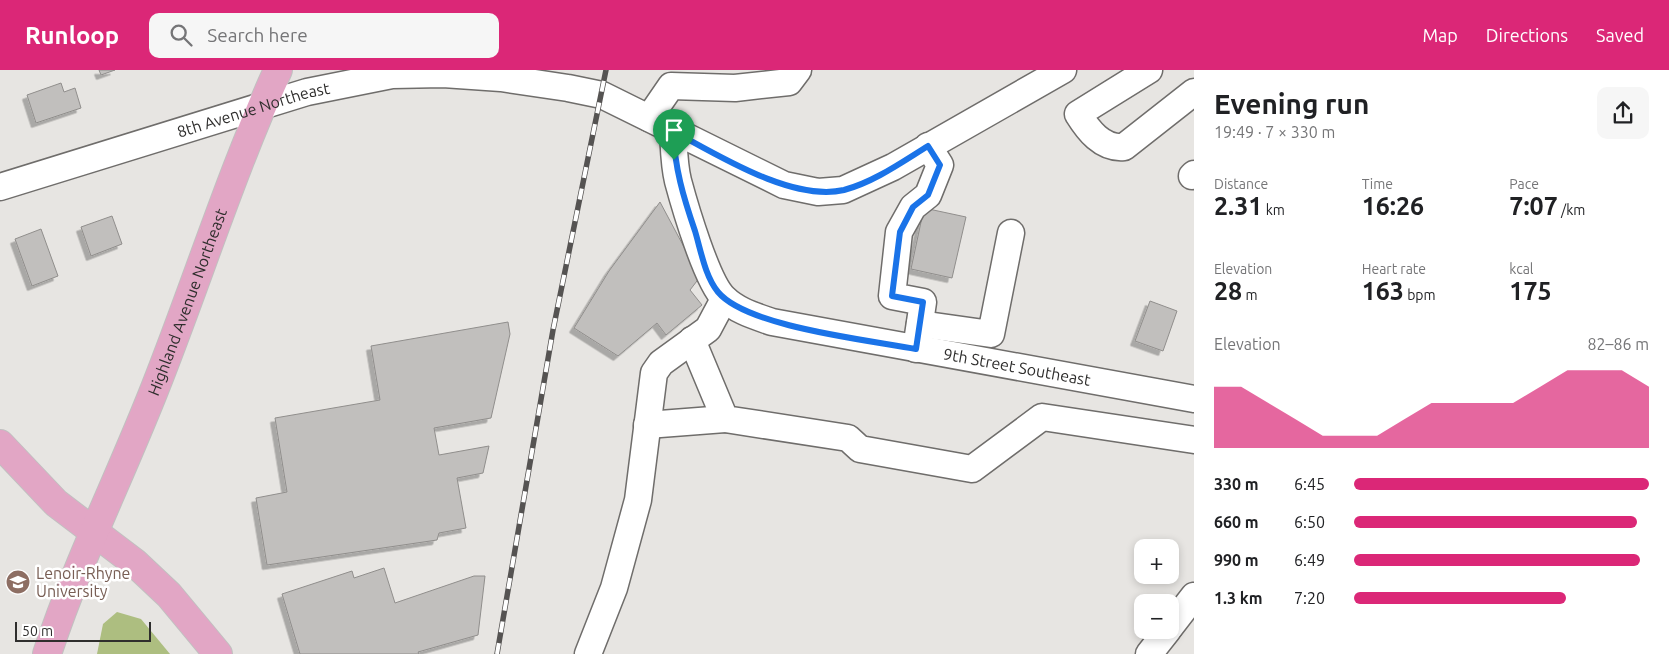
<!DOCTYPE html>
<html lang="en">
<head>
<meta charset="utf-8">
<style>
	:root { --surface:#fff; --page:#f6f6f6; --text:#202124; --muted:#757577; --accent:#db2777 }
	body { margin:0; font-family:Ubuntu,sans-serif; background:var(--page); color:var(--text); height:100vh; display:flex; flex-direction:column; font-size:19px; white-space:nowrap }
	* { box-sizing:border-box; margin:0 }
	p { font-size:16px; color:var(--muted) }
	.icon { flex:none; width:28px; height:28px; fill:none; stroke:currentColor; stroke-width:2; stroke-linecap:round; stroke-linejoin:round }
	.map { position:relative; flex:1; overflow:hidden }
	.details { display:flex; flex-direction:column; background:var(--surface); width:475px }
	.details>* { flex:none }
	.controls { position:absolute; left:1134px; top:469px; display:grid; gap:10px }
	.controls a { display:grid; place-items:center; width:45px; height:45px; border-radius:10px; background:var(--surface); box-shadow:0 2px 8px #0003; font-size:25px }
	.scale { position:absolute; left:15px; bottom:12px; width:136px; box-sizing:border-box; padding-left:5px; border:2px solid #2f2e2d; border-top:0; font-size:14px; line-height:18px; white-space:nowrap; color:#2f2e2d; -webkit-text-stroke:4px #fff; paint-order:stroke }
	.pin { position:absolute; display:grid; place-items:center; width:42px; height:42px; color:#fff; margin:-51px -21px; border-radius:50% 50% 50% 0; rotate:-45deg; box-shadow:0 0 5px #0007 }
	.pin .icon { rotate:45deg }
	.round { display:grid; place-items:center; flex:none; width:52px; height:52px; border-radius:10px; background:var(--page) }
	.headline { display:flex; align-items:center; justify-content:space-between; height:85px; padding:0 20px }
	h1 { font-size:28px; font-weight:700; line-height:38px }
	.figures { display:grid; grid-template-columns:repeat(3,1fr); gap:8px; height:85px; padding:5px 20px }
	.figures div { display:grid; align-content:center }
	.figures b { font-size:25px; font-weight:700 }
	.figures small { font-size:14px; font-weight:400 }
	.figures p { font-size:14px }
	.chart { height:140px; padding:10px 20px }
	.chart p { display:flex; justify-content:space-between }
	.chart svg { width:100%; height:90px; margin-top:5px; fill:var(--accent); opacity:.7 }
	ul { padding:0 20px; list-style:none; font-size:16px }
	li { display:grid; grid-template-columns:80px 60px 1fr; align-items:center; height:38px }
	li i { height:12px; border-radius:6px; background:var(--accent) }
	header { display:flex; align-items:center; gap:30px; box-sizing:border-box; height:70px; padding:0 25px; background:var(--accent); color:#fff }
	header strong { font-size:24px }
	nav { display:flex; gap:28px; margin-inline-start:auto; font-size:18px }
	.search { width:350px; height:45px; background:var(--page); display:flex; align-items:center; gap:12px; box-sizing:border-box; padding:0 18px; border-radius:10px; color:var(--muted); font-size:19px }
	main { display:flex; flex:1; min-height:0 }
	.map>svg:first-child { display:block }
</style>
</head>
<body>
<header>
<strong>Runloop</strong>
<div class="search"><svg class="icon" aria-label="search" viewBox="0 0 24 24"><circle cx="10" cy="10" r="6"/><path d="M15 15l6 6"/></svg>Search here</div>
<nav><a>Map</a><a>Directions</a><a>Saved</a></nav>
</header>
<main>
<div class="map">
<svg width="1194" height="584" viewBox="0 0 1194 584">
	<defs>
		<filter id="shadow"><feDropShadow dx="-4.5" dy="4.5" stdDeviation="0" flood-color="#0004"/></filter>
	</defs>
	<rect width="100%" height="100%" fill="#e7e5e2"/>
	<!-- green -->
	<path fill="#adbe80" d="M117 542 141 549 170 584H97L103 554Z"/>
	<!-- building -->
	<path fill="#c1bfbd" stroke="#908e8c" filter="url(#shadow)" d="M99 0H115L101 5Z
		M61 13 64 22 75 18 81 38 36 53 27 25Z
		M660 132 700 207 690 220 702 235 666 265 657 253 618 286 574 258 609 201Z
		M924 138 966 147 952 208 911 199Z
		M112 146 122 174 91 186 81 157Z
		M41 159 58 206 32 216 15 169Z
		M1150 231 1177 241 1163 281 1135 271Z
		M508 252 510 264 491 348 434 358 439 385 489 376 483 403 457 408 466 458 439 463 437 470 267 495 256 428 287 422 275 348 380 330 371 276Z
		M384 498 395 533 474 506H485L478 565 418 582 419 584H300L282 524 352 501 354 508Z"/>
	<g fill="none" stroke-linecap="round" stroke-linejoin="round">
		<defs>
			<g id="minor">
				<path d="M1149 0 1078 44C1088 60 1102 79 1124 77L1194 22"/>
				<path d="M649 48 671 16 735 18 789 12 798 0"/>
				<path id="s1" d="M673 61C674 78 674 95 678 111 685 137 707 212 724 228 737 241 755 246 772 252L1194 329"/>
				<path d="M1192 106 1194 104"/>
				<path id="s2" d="M0 117 307 22 392 5 443 4 501 8 568 18 602 25 784 115 818 122 843 120 893 97 1063 0"/>
				<path d="M920 254 991 264 1011 163"/>
				<path d="M692 270 725 349 848 368 860 379 972 399 1042 347 1194 370"/>
				<path d="M916 279 923 232 892 226 899 162 913 137 928 125 940 95 928 76"/>
				<path d="M647 355 725 349"/>
				<path d="M1170 557 1194 526"/>
				<path d="M588 584 614 518 638 430 654 303 661 293 708 259 724 229"/>
				<path d="M1149 584 1168 560"/>
			</g>
			<g id="major">
				<path d="M0 374 56 433 135 493 169 525 218 584"/>
				<path id="s3" d="M47 584C77 493 120 407 155 318 197 212 231 103 278 0"/>
			</g>
		</defs>
		<!-- minor casing -->
		<use href="#minor" stroke="#6f6d6b" stroke-width="29"/>
		<!-- major casing -->
		<use href="#major" stroke="#c1c0c0" stroke-width="30"/>
		<!-- minor -->
		<use href="#minor" stroke="#fff" stroke-width="26"/>
		<!-- major -->
		<use href="#major" stroke="#e2a6c5" stroke-width="28"/>
		<defs>
			<path id="rail" d="M497 584 553 260 606 0"/>
		</defs>
		<!-- rail casing -->
		<use href="#rail" stroke="#555352" stroke-width="5.5"/>
		<!-- rail -->
		<use href="#rail" stroke="#fff" stroke-width="4" stroke-dasharray="11" stroke-linecap="butt"/>
	</g>
	<g fill="none" stroke-linecap="round" stroke-linejoin="round">
		<defs>
			<path id="route" d="M673 61C718 85 792 132 844 120 874 112 902 92 928 76L940 95 928 125 913 137 900 162 892 226 923 232 916 279C869 270 747 257 718 222 705 206 701 181 695 161 683 126 675 99 673 61Z"/>
		</defs>
		<!-- route casing -->
		<use href="#route" stroke="#fff" stroke-width="10"/>
		<!-- route -->
		<use href="#route" stroke="#1a73e8" stroke-width="6"/>
	</g>
	<!-- icons -->
	<defs>
		<symbol id="university-disc" viewBox="-11 -11 22 22"><circle r="9.5" fill="#8d6e63" stroke="#fff"/><path d="M0-5L7-2L0 1L-7-2ZM-4 1L0 2.5L4 1V4Q0 6-4 4Z" fill="#fff"/></symbol>
	</defs>
	<g fill-rule="evenodd">
		<use href="#university-disc" x="4" y="498" width="28" height="28"/>
	</g>
	<g text-anchor="middle" stroke-width="5" stroke-linejoin="round" paint-order="stroke">
		<!-- street labels -->
		<g font-size="16" fill="#2f2e2d" stroke="#fff">
			<text dy="6" stroke="none"><textPath href="#s2" startOffset="265">8th Avenue Northeast</textPath></text>
			<text dy="6" stroke="none"><textPath href="#s3" startOffset="379">Highland Avenue Northeast</textPath></text>
			<text dy="6" stroke="none"><textPath href="#s1" startOffset="480">9th Street Southeast</textPath></text>
		</g>
		<!-- education labels -->
		<g font-size="16" fill="#785e54" stroke="#fff" text-anchor="start">
			<text x="36" y="509">Lenoir-Rhyne<tspan x="36" dy="18">University</tspan></text>
		</g>
	</g>
</svg>
<div class="controls">
<a>+</a>
<a>−</a>
</div>
<div class="scale">50 m</div>
<div class="pin" style="left:674px;top:90px;background:#1e9e55"><svg class="icon" aria-label="arrive" viewBox="0 0 24 24"><path d="M6 21V4h12l-3 4 3 4H6"/></svg></div>
</div>
<section class="details">
<div class="headline"><div><h1>Evening run</h1><p>19:49 · 7 × 330 m</p></div><a class="round"><svg class="icon" aria-label="share" viewBox="0 0 24 24"><path d="M12 15V3M7 8l5-5 5 5M5 13v7h14v-7"/></svg></a></div>
<div class="figures">
<div><p>Distance</p><b>2.31<small> km</small></b></div>
<div><p>Time</p><b>16:26</b></div>
<div><p>Pace</p><b>7:07<small> /km</small></b></div>
</div>
<div class="figures">
<div><p>Elevation</p><b>28<small> m</small></b></div>
<div><p>Heart rate</p><b>163<small> bpm</small></b></div>
<div><p>kcal</p><b>175</b></div>
</div>
<div class="chart"><p><span>Elevation</span>82–86 m</p>
<svg viewBox="0 0 160 44" preserveAspectRatio="none"><path d="M0 44V14L10 14L20 22L30 30L40 38L50 38L60 38L70 30L80 22L90 22L100 22L110 22L120 14L130 6L140 6L150 6L160 14V44z"/></svg>
</div>
<ul>
<li><b>330 m</b>6:45<i style="width:100%"></i></li>
<li><b>660 m</b>6:50<i style="width:96%"></i></li>
<li><b>990 m</b>6:49<i style="width:97%"></i></li>
<li><b>1.3 km</b>7:20<i style="width:72%"></i></li>
</ul>
</section>
</main>
</body>
</html>
